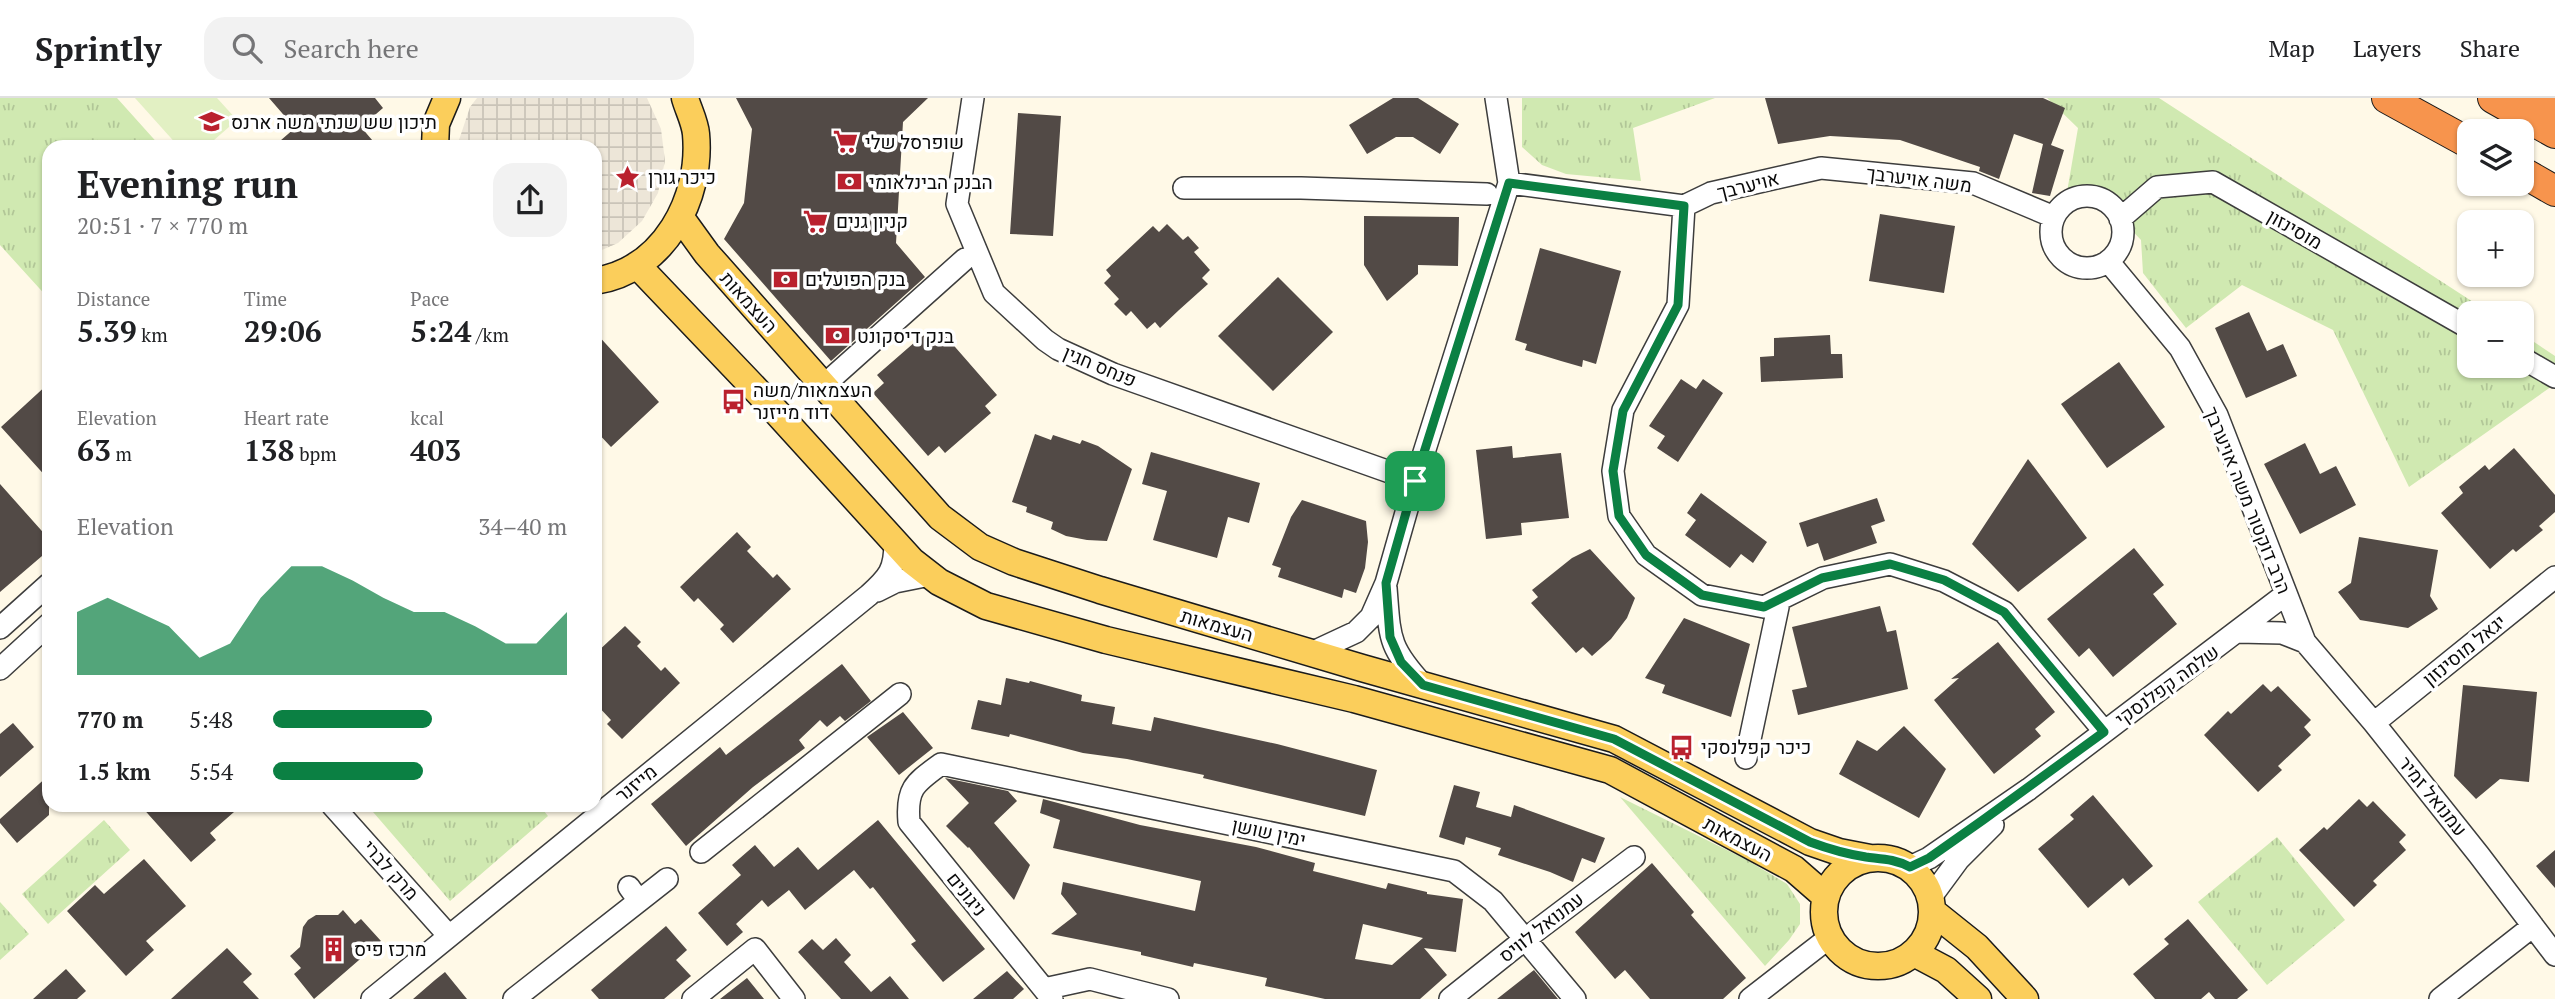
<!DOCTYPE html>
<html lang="en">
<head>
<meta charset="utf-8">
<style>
	:root { --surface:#fff; --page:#f2f2f2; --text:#202124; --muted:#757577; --line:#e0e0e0; --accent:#0b8043 }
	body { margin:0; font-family:"PT Serif",Heebo,serif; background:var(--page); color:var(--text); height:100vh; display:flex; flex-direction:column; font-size:26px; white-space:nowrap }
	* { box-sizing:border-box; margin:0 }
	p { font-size:23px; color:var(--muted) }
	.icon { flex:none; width:38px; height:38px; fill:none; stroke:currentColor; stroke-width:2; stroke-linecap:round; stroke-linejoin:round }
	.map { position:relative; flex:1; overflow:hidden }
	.drawer { position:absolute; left:42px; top:42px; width:560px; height:672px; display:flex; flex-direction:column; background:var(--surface); border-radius:21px; box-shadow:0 2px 5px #0004 }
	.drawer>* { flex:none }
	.controls { position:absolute; left:2457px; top:21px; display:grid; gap:14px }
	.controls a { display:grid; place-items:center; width:77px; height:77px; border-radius:14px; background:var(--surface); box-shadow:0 2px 5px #0004; font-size:35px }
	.pin { position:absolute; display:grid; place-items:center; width:60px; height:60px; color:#fff; margin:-30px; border-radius:14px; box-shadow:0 4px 10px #0006 }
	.round { display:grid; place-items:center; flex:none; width:74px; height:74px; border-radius:21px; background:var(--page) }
	.overview { display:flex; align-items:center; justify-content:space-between; height:119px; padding:0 35px }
	h1 { font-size:38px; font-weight:600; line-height:52px }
	.stats { display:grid; grid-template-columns:repeat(3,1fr); gap:10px; height:119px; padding:7px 35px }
	.stats div { display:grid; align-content:center }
	.stats b { font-size:30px; font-weight:600 }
	.stats small { font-size:19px; font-weight:400 }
	.stats p { font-size:19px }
	.chart { height:196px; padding:14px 35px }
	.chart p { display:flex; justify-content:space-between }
	.chart svg { width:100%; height:126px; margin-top:7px; fill:var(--accent); opacity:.7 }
	ul { padding:0 35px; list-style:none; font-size:23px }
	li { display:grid; grid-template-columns:112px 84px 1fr; align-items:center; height:52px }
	li i { height:18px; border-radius:9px; background:var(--accent) }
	header { display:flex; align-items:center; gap:42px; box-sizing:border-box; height:98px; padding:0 35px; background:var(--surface); border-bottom:2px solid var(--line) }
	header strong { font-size:33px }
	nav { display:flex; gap:38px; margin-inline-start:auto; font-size:24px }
	.search { width:490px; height:63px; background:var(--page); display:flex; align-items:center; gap:18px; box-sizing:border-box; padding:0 24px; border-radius:21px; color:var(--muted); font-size:26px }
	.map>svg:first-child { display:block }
</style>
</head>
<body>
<header>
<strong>Sprintly</strong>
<div class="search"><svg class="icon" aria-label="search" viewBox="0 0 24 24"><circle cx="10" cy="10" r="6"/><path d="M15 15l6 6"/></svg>Search here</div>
<nav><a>Map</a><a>Layers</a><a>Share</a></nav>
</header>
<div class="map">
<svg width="2555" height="901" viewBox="0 0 2555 901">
	<defs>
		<pattern id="park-tufts" width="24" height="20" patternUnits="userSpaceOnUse" patternTransform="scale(1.75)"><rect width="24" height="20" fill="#d0e9b1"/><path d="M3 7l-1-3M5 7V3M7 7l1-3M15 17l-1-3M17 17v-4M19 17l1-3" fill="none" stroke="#b1c697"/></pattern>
		<pattern id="plaza-grid" width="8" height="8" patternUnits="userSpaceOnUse" patternTransform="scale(1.75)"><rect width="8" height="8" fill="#ede6d8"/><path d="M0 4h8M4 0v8" fill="none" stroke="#cac4b8"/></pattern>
	</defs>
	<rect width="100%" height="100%" fill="#fff9e7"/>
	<!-- park -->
	<path fill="url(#park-tufts)" d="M0 0H117L161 49H49V201L0 147Z
		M1522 0H1715L1633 30 1641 83 1566 76 1542 67 1522 49Z
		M2047 0H2159L2490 215H2469V268H2522V236L2555 258V286L2409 389 2333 232 2242 187 2186 230 2143 175 2141 142 2107 106 2067 94 2078 30Z
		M1620 699 1747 762 1787 786 1800 806V826L1789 842 1765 868Z
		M367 707H539L548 718 450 803Z
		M104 722 130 752 48 826 22 796Z
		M2277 739 2345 822 2267 887 2198 804Z
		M0 804 29 836 0 862Z"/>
	<!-- pitch -->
	<path fill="#e2f0c3" d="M135 0H217L237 22 206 49H179Z"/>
	<!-- plaza -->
	<path fill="url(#plaza-grid)" d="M477 0H647L661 31 665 63 658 95 642 123 618 145 595 155V49H459V42L470 9Z"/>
	<!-- building -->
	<path fill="#524a46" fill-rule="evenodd" d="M269 0H375L383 10 361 29 378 49H273L295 30Z
		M736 0H928L903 24 896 145 925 179 831 263 724 141 744 105 752 31Z
		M1393 0H1418L1459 26 1440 56 1413 39H1396L1367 56 1349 27Z
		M1765 0H2043L2065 10 2051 47 2064 52 2050 98 2032 95 2043 46 2014 36 1999 81 1979 73 1980 69 1900 42 1830 38 1778 46Z
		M1018 15 1061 18 1053 138 1010 136Z
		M1880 116 1955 128 1944 195 1869 183Z
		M1364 118 1459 119 1458 168 1418 167V176L1387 203 1364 167Z
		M1167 126 1183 142 1188 138 1199 150 1194 154 1210 172 1202 180 1208 186 1179 212 1160 230 1155 224 1147 231 1131 213 1126 218 1114 206 1119 201 1104 185 1111 178 1106 172 1153 128 1159 134Z
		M1540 150 1621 173 1596 266 1583 262 1582 269 1561 263 1525 252 1527 246 1515 242Z
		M1278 179 1333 234 1273 293 1218 238Z
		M2249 214 2267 253 2283 246 2297 278 2246 300 2215 230Z
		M595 234 659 304 611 349 595 332Z
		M942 234 997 297 985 308 991 315 945 355 939 348 928 358 873 295 884 285 877 277 923 237 930 245Z
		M1830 237 1831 256H1842L1843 280 1761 284 1760 259 1774 258V240Z
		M2119 264 2165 329 2107 370 2061 306Z
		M1681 281 1696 291 1703 281 1723 295 1678 364 1657 350 1665 338 1649 328Z
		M49 285V382L1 329Z
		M1035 336 1051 342 1053 337 1080 346 1082 342 1098 348 1132 371 1107 443 1087 442 1066 438 1051 431 1053 424 1026 414 1027 409 1012 404Z
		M2305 345 2320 376 2336 368 2356 407 2300 436 2264 366Z
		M1512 348 1513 360 1561 355 1569 420 1521 425 1522 437 1486 441 1476 352Z
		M2514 350 2555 397V414L2539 428 2543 432 2516 454 2513 451 2490 471 2441 415 2463 395 2459 389 2485 367 2489 372Z
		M1151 354 1260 385 1249 425 1228 419 1217 460 1153 442 1167 393 1142 386Z
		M2028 361 2087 440 2018 494 1972 446Z
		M0 386 49 441V452L0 494Z
		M1701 395 1767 444 1753 465 1741 456 1730 470 1685 437 1696 422 1687 415Z
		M1877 400 1885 423 1871 428 1877 445 1824 463 1818 445 1807 449 1799 425Z
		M1302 402 1366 423 1368 444 1365 470 1356 495 1344 491 1342 500 1278 479 1281 470 1272 467 1291 419Z
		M737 434 751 449 747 453 773 480 777 476 791 491 733 545 720 531 724 527 698 500 694 504 680 489Z
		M2359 439 2438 452 2430 498 2438 511 2408 530 2360 522 2338 494 2351 485Z
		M2134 450 2164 487 2153 496 2177 526 2113 579 2089 550 2079 559 2047 521Z
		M1590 451 1635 500 1627 520 1611 541 1592 558 1583 549 1576 555 1531 505 1538 499 1532 492 1572 460Z
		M1880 508 1887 534 1896 532 1908 591 1798 617 1792 592 1807 589 1792 529Z
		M1684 520 1750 546 1731 619 1662 595 1665 587 1645 580Z
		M625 528 641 544 637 548 661 573 665 569 680 585 622 641 607 626 611 622 595 605V556Z
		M1998 544 2055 614 2035 631 2041 638 1994 676 1934 602 1959 580 1951 581Z
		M842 566 871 603 845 623 840 618 827 629 820 622 799 642 805 650 753 689 686 748 651 706 720 649 726 657Z
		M1006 580 1029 585 1030 583 1082 597 1081 603 1115 609 1112 626 1151 633 1154 619 1277 646 1377 672 1365 718 1203 680 1204 677 1127 661 1083 655 1010 636 1009 639 971 631 978 602 1001 607Z
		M2263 586 2271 594 2278 588 2311 622 2304 629 2311 637 2278 668 2282 672 2258 694 2204 637 2228 613 2231 616Z
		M2463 587 2537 594 2529 684 2500 681 2476 701 2454 678Z
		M903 614 933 650 899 677 867 639Z
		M13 625 34 649 0 679V636Z
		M1904 628 1946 671 1919 720 1839 676 1857 642 1877 653Z
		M49 677V717L17 745 0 725V721Z
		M945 680 1008 693 1017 703 994 725 1030 767 1014 802 969 749 968 750 946 728 969 705Z
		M1454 687 1480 694 1476 709 1511 719 1514 707 1605 740 1595 765 1582 760 1573 784 1550 774 1498 757 1501 750 1466 739 1464 747 1439 739Z
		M2093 697 2153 768 2129 788 2123 780 2088 810 2038 751 2074 721 2070 717Z
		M1043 701 1140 727 1256 749 1315 765 1313 773 1386 791 1388 785 1427 794V796L1463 801 1456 854 1424 850 1447 877 1420 901H1325L1265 888 1267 880 1194 865 1193 869 1141 857V854L1051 836 1077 816 1061 796 1063 784 1195 813 1201 783 1053 750 1060 722 1040 715ZM1363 826 1423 840 1392 867 1355 861Z
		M2359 701 2367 709 2373 703 2406 737 2399 744 2406 752 2373 783 2377 787 2354 809 2299 752 2324 729 2327 732Z
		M140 707H242L210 735 216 742 191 764Z
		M878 722 985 851 943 884 911 846 916 843 873 789 870 791 854 772 805 812 789 792 768 809 762 802 736 826 743 834 727 848 698 815 741 777 732 767 755 747 774 769 798 749 818 772Z
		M2555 752V790L2536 768Z
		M144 761 186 808 146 843 154 852 126 878 67 813 95 787 104 796Z
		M1652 765 1694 814 1691 817 1746 880 1723 901H1650L1625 872 1615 881 1575 834Z
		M343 812 355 826 361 821 381 843 314 901 294 876 301 870 290 858 300 849 303 829 308 822 316 817H338Z
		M2188 821 2248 892 2237 901H2215L2209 894 2201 901H2155L2133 876 2169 846 2164 841Z
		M666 828 687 852 676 862 691 878 664 901H599L591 892Z
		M836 840 851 857 844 864 871 894 890 878 909 901H841L798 854 812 841 823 852Z
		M227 850 252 876 243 884 259 901H171Z
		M66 871 86 893 77 901H33Z
		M1534 872 1558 901H1497Z
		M1007 873 1024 891 1013 901H973Z
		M445 874 467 901H413L435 882Z
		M747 880 764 901H720Z"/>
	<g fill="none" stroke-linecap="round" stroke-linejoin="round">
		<defs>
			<path id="minor" d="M973 0 957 106 994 195 1045 242 1058 251 1113 276 1415 383
				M1509 85 1684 108 1711 95 1821 70 1973 85 2054 119
				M1184 90H1301L1487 96
				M2051 134a36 36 0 1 1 72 0a36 36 0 1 1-72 0Z
				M1684 108 1678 207 1623 312 1613 373 1619 418 1646 457 1702 497 1764 509 1823 480 1890 466 1944 483 2004 514 2104 633
				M2120 121 2157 89 2213 84 2469 230
				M2108 163 2180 250 2217 317 2305 544 2374 625 2479 757 2555 857
				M2522 260 2555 279
				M833 279 965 161
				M1386 490C1390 540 1388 549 1423 587
				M877 493 895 484 930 477
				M0 530 49 486
				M2238 534 2282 535 2305 544
				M1311 555 1356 534 1371 519 1386 485 1415 383 1509 85 1496 0
				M0 571 49 526
				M2374 625 2555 479
				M1746 660 1778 509
				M332 707 449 838
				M701 754 900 596
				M1910 769 1929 760 2029 691 2286 496
				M1931 799 1959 761 1993 727
				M639 803 667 781
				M1044 891 1090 881 1168 901
				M372 901 869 497C889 479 895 472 895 444
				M514 901 639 803 629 789
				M693 901 755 851 794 901
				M1052 901 909 724C906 690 915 685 941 666L1454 773 1493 803 1575 901
				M1450 901 1524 842 1634 759
				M1750 901 1830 839
				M2440 901 2533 828"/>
			<path id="major" d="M435 49 436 26 447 0
				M681 120 707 156 940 419 980 449 1014 464 1100 492 1362 570 1614 641 1810 744 1839 754 1870 760
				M637 167 760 296 912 463 939 484 986 508 1106 542 1354 601 1610 672 1794 771 1825 798
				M595 183C664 172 702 101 696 36 695 24 688 11 685 0
				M1824 814a54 54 0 1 1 108 0a54 54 0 1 1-108 0Z
				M1932 813 1977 849 2025 901
				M1914 855 1946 872 1978 901"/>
			<path id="highway" d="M2387 0 2469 45
				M2493 0 2555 35
				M2537 0 2555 9
				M2522 74 2555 93"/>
		</defs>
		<!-- minor casing -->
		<use href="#minor" stroke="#3d3d3d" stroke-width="24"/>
		<!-- major casing -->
		<use href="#major" stroke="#1b1b1b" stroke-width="29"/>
		<!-- highway casing -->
		<use href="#highway" stroke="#1b1b1b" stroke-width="32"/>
		<!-- minor -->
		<use href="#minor" stroke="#fff" stroke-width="21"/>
		<!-- major -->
		<use href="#major" stroke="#fbce5b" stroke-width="26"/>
		<!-- highway -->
		<use href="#highway" stroke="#f7944d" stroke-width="30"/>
	</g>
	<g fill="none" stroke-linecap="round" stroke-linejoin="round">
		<defs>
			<path id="route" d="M1509 85 1684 108 1678 207 1623 313 1613 373 1619 418 1646 457 1702 497 1764 509 1822 480 1890 466 1944 482 2004 514 2104 634 1983 722 1929 760 1910 769C1895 761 1882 761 1866 759 1846 756 1829 751 1810 744L1614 641 1423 587 1401 564 1390 539 1386 485 1415 383Z"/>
		</defs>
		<!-- route casing -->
		<use href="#route" stroke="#fff" stroke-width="14"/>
		<!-- route -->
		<use href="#route" stroke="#0b8043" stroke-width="9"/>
	</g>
	<!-- icons -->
	<defs>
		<symbol id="school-bare" viewBox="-9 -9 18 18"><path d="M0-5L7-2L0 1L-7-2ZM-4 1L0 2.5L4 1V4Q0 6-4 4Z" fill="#ba212e" stroke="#fff" stroke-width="2.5" paint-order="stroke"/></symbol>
		<symbol id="supermarket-bare" viewBox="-9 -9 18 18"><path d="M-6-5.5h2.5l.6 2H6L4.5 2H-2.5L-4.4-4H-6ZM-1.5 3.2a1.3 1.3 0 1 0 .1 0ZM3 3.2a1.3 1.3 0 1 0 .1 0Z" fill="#ba212e" stroke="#fff" stroke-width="2.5" paint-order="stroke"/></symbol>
		<symbol id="sight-bare" viewBox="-9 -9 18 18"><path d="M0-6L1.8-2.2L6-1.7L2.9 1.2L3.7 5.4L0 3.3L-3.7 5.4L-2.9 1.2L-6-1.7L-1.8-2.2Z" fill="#ba212e" stroke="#fff" stroke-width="2.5" paint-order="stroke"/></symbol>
		<symbol id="bank-bare" viewBox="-9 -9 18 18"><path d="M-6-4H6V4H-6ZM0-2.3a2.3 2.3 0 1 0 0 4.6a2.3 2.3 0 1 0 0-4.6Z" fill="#ba212e" stroke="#fff" stroke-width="2.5" paint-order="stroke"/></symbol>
		<symbol id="bus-bare" viewBox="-9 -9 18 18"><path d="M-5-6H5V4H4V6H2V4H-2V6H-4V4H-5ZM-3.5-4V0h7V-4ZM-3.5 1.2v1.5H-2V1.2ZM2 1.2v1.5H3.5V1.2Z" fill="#ba212e" stroke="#fff" stroke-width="2.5" paint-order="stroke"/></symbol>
		<symbol id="building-bare" viewBox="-9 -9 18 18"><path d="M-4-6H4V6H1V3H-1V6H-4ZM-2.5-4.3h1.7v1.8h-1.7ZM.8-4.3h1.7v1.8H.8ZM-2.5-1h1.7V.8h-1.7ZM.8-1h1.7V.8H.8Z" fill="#ba212e" stroke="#fff" stroke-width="2.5" paint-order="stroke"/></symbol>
	</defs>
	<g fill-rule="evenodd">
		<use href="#school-bare" x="194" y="6" width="35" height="35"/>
		<use href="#supermarket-bare" x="828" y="26" width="35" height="35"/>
		<use href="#sight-bare" x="610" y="62" width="35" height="35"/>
		<use href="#bank-bare" x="832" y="66" width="35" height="35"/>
		<use href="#supermarket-bare" x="798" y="106" width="35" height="35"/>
		<use href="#bank-bare" x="768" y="164" width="35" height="35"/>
		<use href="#bank-bare" x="820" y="220" width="35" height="35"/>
		<use href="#bus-bare" x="716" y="286" width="35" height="35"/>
		<use href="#bus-bare" x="1664" y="632" width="35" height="35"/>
		<use href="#building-bare" x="316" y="834" width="35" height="35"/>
	</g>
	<g text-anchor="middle" stroke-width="7" stroke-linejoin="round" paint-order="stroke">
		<!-- poi labels -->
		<g font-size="19" fill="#0a0a0a" stroke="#fff" text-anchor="start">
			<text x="231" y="31">תיכון שש שנתי משה ארנס</text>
			<text x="865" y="51">שופרסל שלי</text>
			<text x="648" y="86">כיכר גורן</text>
			<text x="869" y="91">הבנק הבינלאומי</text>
			<text x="836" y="130">קניון גנים</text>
			<text x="805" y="188">בנק הפועלים</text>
			<text x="857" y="245">בנק דיסקונט</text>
			<text x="753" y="299">העצמאות/משה<tspan x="753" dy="22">דוד מייזנר</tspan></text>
			<text x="1701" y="656">כיכר קפלנסקי</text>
			<text x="354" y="858">מרכז פיס</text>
		</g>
		<!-- street labels -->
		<g font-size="19" fill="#0a0a0a" stroke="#fff">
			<text transform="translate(1919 81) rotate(7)" y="7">משה אויערבך</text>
			<text transform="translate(1748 87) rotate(-14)" y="7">אויערבך</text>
			<text transform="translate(2295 131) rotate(30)" y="7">מוסינזון</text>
			<text transform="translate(749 204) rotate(48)" y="7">העצמאות</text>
			<text transform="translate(1100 268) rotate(23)" y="7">פנחס חגין</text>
			<text transform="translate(2248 402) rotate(68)" y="7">הרב דוקטור משה אויערבך</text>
			<text transform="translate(1217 527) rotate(16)" y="7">העצמאות</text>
			<text transform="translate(2464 552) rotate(-39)" y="7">יגאל מוסינזון</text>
			<text transform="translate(2167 587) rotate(-36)" y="7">שלמה קפלנסקי</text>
			<text transform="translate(636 685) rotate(-39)" y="7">מייזנר</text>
			<text transform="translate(2433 698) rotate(51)" y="7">עמנואל זמיר</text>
			<text transform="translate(1269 734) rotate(12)" y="7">ימין שושן</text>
			<text transform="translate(1738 741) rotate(28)" y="7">העצמאות</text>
			<text transform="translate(391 772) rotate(48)" y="7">מרק לברי</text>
			<text transform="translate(967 796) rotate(51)" y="7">ניגונים</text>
			<text transform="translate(1541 829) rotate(-38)" y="7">עמנואל לוויס</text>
		</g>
	</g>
</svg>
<div class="controls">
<a><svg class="icon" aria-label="layers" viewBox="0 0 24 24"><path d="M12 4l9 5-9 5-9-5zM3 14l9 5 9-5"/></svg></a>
<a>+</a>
<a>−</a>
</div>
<div class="pin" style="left:1415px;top:383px;background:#1e9e55"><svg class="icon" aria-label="arrive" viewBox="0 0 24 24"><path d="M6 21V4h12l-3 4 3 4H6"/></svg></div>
<section class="drawer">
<div class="overview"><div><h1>Evening run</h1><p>20:51 · 7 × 770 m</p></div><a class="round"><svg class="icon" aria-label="share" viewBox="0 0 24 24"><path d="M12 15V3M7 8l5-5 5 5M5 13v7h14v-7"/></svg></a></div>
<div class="stats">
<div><p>Distance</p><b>5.39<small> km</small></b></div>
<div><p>Time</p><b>29:06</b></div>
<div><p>Pace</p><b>5:24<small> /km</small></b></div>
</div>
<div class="stats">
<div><p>Elevation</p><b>63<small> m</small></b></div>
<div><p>Heart rate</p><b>138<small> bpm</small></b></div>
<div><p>kcal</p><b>403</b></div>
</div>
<div class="chart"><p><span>Elevation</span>34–40 m</p>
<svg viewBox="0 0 160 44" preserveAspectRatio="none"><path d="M0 44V22L10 17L20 22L30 27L40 38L50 33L60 17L70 6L80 6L90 11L100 17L110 22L120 22L130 27L140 33L150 33L160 22V44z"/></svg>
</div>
<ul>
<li><b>770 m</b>5:48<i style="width:54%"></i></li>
<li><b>1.5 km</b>5:54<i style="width:51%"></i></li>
</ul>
</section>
</div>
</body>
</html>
